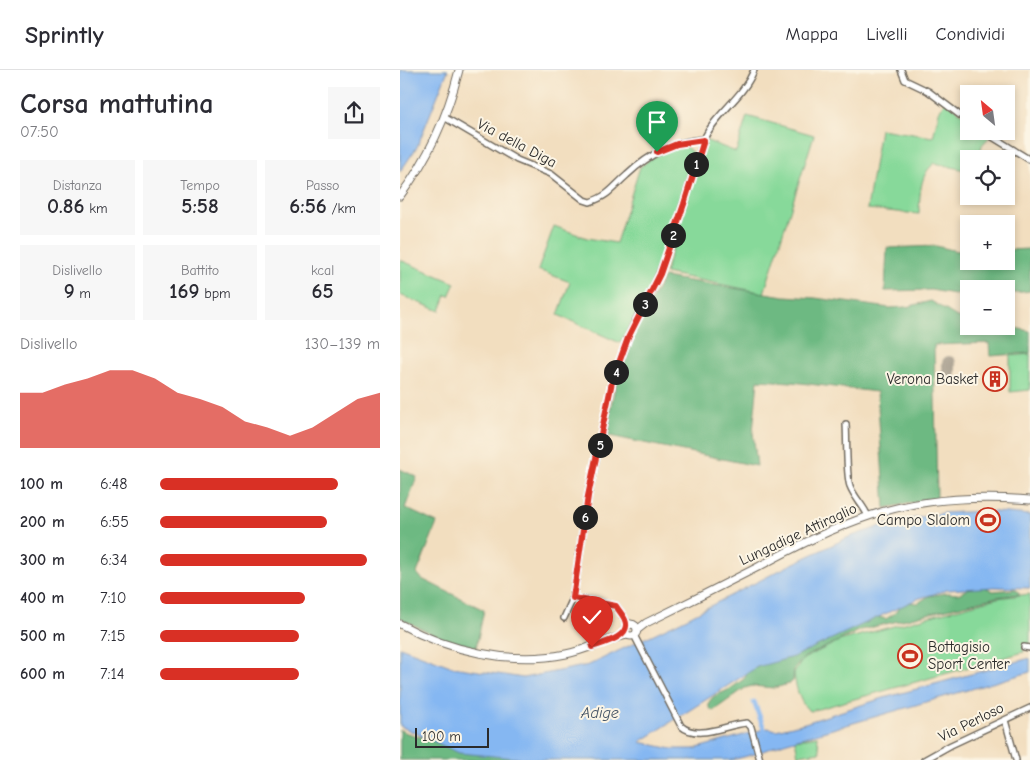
<!DOCTYPE html>
<html lang="it">
<head>
<meta charset="utf-8">
<style>
	:root { --surface:#fff; --page:#f7f7f7; --text:#2b2b33; --muted:#7c7c81; --line:#e1e1e2; --accent:#d93025 }
	body { margin:0; font-family:"Comic Neue",sans-serif; background:var(--page); color:var(--text); height:100vh; display:flex; flex-direction:column; font-size:19px; white-space:nowrap }
	* { box-sizing:border-box; margin:0 }
	p { font-size:16px; color:var(--muted) }
	.icon { flex:none; width:28px; height:28px; fill:none; stroke:currentColor; stroke-width:2; stroke-linecap:round; stroke-linejoin:round }
	.map { position:relative; flex:1; overflow:hidden }
	.drawer { display:flex; flex-direction:column; background:var(--surface); width:400px }
	.drawer>* { flex:none }
	.needle { width:32px; rotate:331deg }
	.fabs { position:absolute; left:560px; top:15px; display:grid; gap:10px }
	.fabs a { display:grid; place-items:center; width:55px; height:55px; border-radius:0px; background:var(--surface); box-shadow:0 2px 8px #0003; font-size:25px }
	.scale { position:absolute; left:15px; bottom:12px; width:74px; box-sizing:border-box; padding-left:5px; border:2px solid #2b2b2b; border-top:0; font-size:14px; line-height:18px; white-space:nowrap; color:#2b2b2b; -webkit-text-stroke:4px #fcf5e5; paint-order:stroke }
	.pin { position:absolute; display:grid; place-items:center; width:42px; height:42px; color:#fff; margin:-51px -21px; border-radius:50% 50% 50% 0; rotate:-45deg; box-shadow:0 0 5px #0007 }
	.pin .icon { rotate:45deg }
	.km { position:absolute; width:25px; height:25px; margin:-12px; border-radius:50%; background:#222; color:#fff; font-size:14px; line-height:25px; text-align:center }
	.round { display:grid; place-items:center; flex:none; width:52px; height:52px; border-radius:0px; background:var(--page) }
	.overview { display:flex; align-items:center; justify-content:space-between; height:85px; padding:0 20px }
	h1 { font-size:28px; font-weight:800; line-height:38px }
	.stats { display:grid; grid-template-columns:repeat(3,1fr); gap:8px; height:85px; padding:5px 20px }
	.stats div { display:grid; align-content:center; border-radius:0px; background:var(--page); text-align:center }
	.stats b { font-size:21px; font-weight:800 }
	.stats small { font-size:14px; font-weight:400 }
	.stats p { font-size:14px }
	.chart { height:140px; padding:10px 20px }
	.chart p { display:flex; justify-content:space-between }
	.chart svg { width:100%; height:90px; margin-top:5px; fill:var(--accent); opacity:.7 }
	ul { padding:0 20px; list-style:none; font-size:16px }
	li { display:grid; grid-template-columns:80px 60px 1fr; align-items:center; height:38px }
	li i { height:12px; border-radius:6px; background:var(--accent) }
	header { display:flex; align-items:center; gap:30px; box-sizing:border-box; height:70px; padding:0 25px; background:var(--surface); border-bottom:1px solid var(--line) }
	header strong { font-size:24px }
	nav { display:flex; gap:28px; margin-inline-start:auto; font-size:18px }
	main { display:flex; flex:1; min-height:0 }
	.map>svg:first-child { display:block }
</style>
</head>
<body>
<header>
<strong>Sprintly</strong>
<nav><a>Mappa</a><a>Livelli</a><a>Condividi</a></nav>
</header>
<main>
<section class="drawer">
<div class="overview"><div><h1>Corsa mattutina</h1><p>07:50</p></div><a class="round"><svg class="icon" aria-label="share" viewBox="0 0 24 24"><path d="M12 15V3M7 8l5-5 5 5M5 13v7h14v-7"/></svg></a></div>
<div class="stats">
<div><p>Distanza</p><b>0.86<small> km</small></b></div>
<div><p>Tempo</p><b>5:58</b></div>
<div><p>Passo</p><b>6:56<small> /km</small></b></div>
</div>
<div class="stats">
<div><p>Dislivello</p><b>9<small> m</small></b></div>
<div><p>Battito</p><b>169<small> bpm</small></b></div>
<div><p>kcal</p><b>65</b></div>
</div>
<div class="chart"><p><span>Dislivello</span>130–139 m</p>
<svg viewBox="0 0 160 44" preserveAspectRatio="none"><path d="M0 44V17L10 17L20 13L30 10L40 6L50 6L60 10L70 17L80 20L90 24L100 31L110 34L120 38L130 34L140 27L150 20L160 17V44z"/></svg>
</div>
<ul>
<li><b>100 m</b>6:48<i style="width:81%"></i></li>
<li><b>200 m</b>6:55<i style="width:76%"></i></li>
<li><b>300 m</b>6:34<i style="width:94%"></i></li>
<li><b>400 m</b>7:10<i style="width:66%"></i></li>
<li><b>500 m</b>7:15<i style="width:63%"></i></li>
<li><b>600 m</b>7:14<i style="width:63%"></i></li>
</ul>
</section>
<div class="map">
<svg width="630" height="690" viewBox="0 0 630 690">
	<rect width="100%" height="100%" fill="#fcf5e5"/>
	<filter id="ink" filterUnits="userSpaceOnUse"><feTurbulence type="fractalNoise" baseFrequency=".02" numOctaves="2"/><feDisplacementMap in="SourceGraphic" scale="10" xChannelSelector="R" yChannelSelector="G"/><feConvolveMatrix kernelMatrix="1 2 1 2 8 2 1 2 1" color-interpolation-filters="sRGB"/></filter>
	<filter id="wash" filterUnits="userSpaceOnUse"><feTurbulence type="fractalNoise" baseFrequency=".0096" numOctaves="4" result="noise"/><feDisplacementMap in="SourceGraphic" scale="20" xChannelSelector="R" yChannelSelector="G"/><feGaussianBlur stdDeviation="1.12" result="paint"/><feColorMatrix in="noise" values="0 0 0 0 0 0 0 0 0 0 0 0 0 0 0 0 0 1.4 0 .05"/><feComposite in="paint" operator="in"/></filter>
	<g filter="url(#wash)">
		<rect width="100%" height="100%" fill="#f2debf"/>
		<!-- green -->
		<path fill="#87d99a" stroke="#598262" d="M545 31 569 48V61H588L592 64 582 75 579 89H569V101L535 93C519 104 520 126 519 144L467 139 480 59 533 67 539 42Z
			M347 46 414 65 364 223 265 203 305 70 336 82Z
			M284 75 295 85 259 202 220 273 158 245 170 212 138 200 154 156 187 168 216 173 240 97 258 83Z
			M0 190 55 213 49 226 46 225 40 241 0 225Z
			M630 284V320L610 322V286Z
			M630 524V575L623 577 624 582 411 641C400 637 395 614 394 603L403 589 439 571 597 528Z
			M417 666 420 682 398 685 395 670Z"/>
		<!-- forest -->
		<path fill="#6db982" stroke="#4c7256" d="M536 176 557 181 569 180V191H606V180L630 179V221L607 224 606 219H569V222L554 224 531 220 485 221 487 178Z
			M264 207 384 226 415 228 490 238 506 237 531 231 557 247 569 249V256H604L630 261V283L590 286 589 273 534 275 537 428 485 438 477 322 392 312 358 310 353 362 357 396 205 365 218 303 240 250Z
			M0 399 17 407 5 438 37 453 17 503 22 509 84 540 76 578 42 569 0 548Z
			M572 517H585L593 521 616 519 620 524 597 527 461 560 405 587 394 599 393 611 389 614 374 618 352 616 345 618 313 641 309 638V632L313 627 330 619 344 609 349 601 371 590 392 587 471 545 486 549 495 543 500 536 507 532 518 533 529 526 547 523 558 524Z
			M0 660 14 666 112 685 117 690H0Z"/>
		<!-- water -->
		<path fill="#85b7f2" stroke="#58718e" d="M0 0H48L17 77 0 102Z
			M586 441 630 445V518L594 517 547 520 517 529 393 587 357 597 240 672 272 679H294L368 658 376 660 405 653 480 629 630 588V602L384 673 355 684 332 690H137L59 683 0 656V577L53 597 123 608 189 595 283 550 390 495 449 467 493 452 543 443Z"/>
		<g fill="none" stroke-linecap="round" stroke-linejoin="round">
			<!-- canal -->
			<path stroke="#85b7f2" stroke-width="5" d="M354 632 366 664"/>
			<!-- taxiway -->
			<path stroke="#8e8475" stroke-width="14" d="M549 293V303"/>
		</g>
	</g>
	<g filter="url(#ink)">
		<g fill="none" stroke-linecap="round" stroke-linejoin="round">
			<defs>
				<path id="street" d="M501 0 505 10 528 21 569 52
					M44 47 117 90 151 104 184 130 190 132C210 125 212 118 227 105 249 84 273 71 304 69
					M583 61 630 90
					M446 354C447 367 446 406 450 416 454 427 463 435 468 446
					M164 548 173 528
					M231 555 226 551 216 536 173 528 188 426 213 312 228 268 239 244 252 221 269 180 304 69C316 43 343 28 354 0
					M234 565 281 656C298 671 327 654 347 653L351 657 360 690
					M624 577 630 578
					M605 650 616 690
					M524 690 551 675 630 638"/>
				<path id="secondary" d="M0 126C28 89 48 44 59 0
					M0 554C49 581 110 595 166 584 187 580 206 569 227 565
					M225 560a6 6 0 1 1 12 0a6 6 0 1 1-12 0Z
					M237 560 246 553C283 535 321 516 358 497 395 477 432 458 472 445 523 428 577 426 630 430"/>
			</defs>
			<!-- street casing -->
			<use href="#street" stroke="#716a5f" stroke-width="8"/>
			<!-- secondary casing -->
			<use href="#secondary" stroke="#716a5f" stroke-width="9"/>
			<!-- street -->
			<use href="#street" stroke="#fff" stroke-width="5"/>
			<!-- secondary -->
			<use href="#secondary" stroke="#fff" stroke-width="7"/>
		</g>
	</g>
	<g fill="none" stroke-linecap="round" stroke-linejoin="round" filter="url(#ink)">
		<defs>
			<path id="route" d="M192 577C203 573 232 567 225 550 223 545 219 541 216 536L173 528 188 426 212 312 228 268 260 204 284 134 304 70 277 74 257 82"/>
		</defs>
		<!-- route casing -->
		<use href="#route" stroke="#fff" stroke-width="10"/>
		<!-- route -->
		<use href="#route" stroke="#d93025" stroke-width="6"/>
	</g>
	<!-- icons -->
	<defs>
		<symbol id="building-ring" viewBox="-11 -11 22 22"><circle r="9.5" fill="#fcf5e5" stroke="#c8321e" stroke-width="1.5"/><path d="M-4-6H4V6H1V3H-1V6H-4ZM-2.5-4.3h1.7v1.8h-1.7ZM.8-4.3h1.7v1.8H.8ZM-2.5-1h1.7V.8h-1.7ZM.8-1h1.7V.8H.8Z" fill="#c8321e"/></symbol>
		<symbol id="stadium-ring" viewBox="-11 -11 22 22"><circle r="9.5" fill="#fcf5e5" stroke="#c8321e" stroke-width="1.5"/><path d="M0-5a6.5 5 0 1 0 0 10a6.5 5 0 1 0 0-10ZM-3.5-1.8h7v3.6h-7Z" fill="#c8321e"/></symbol>
	</defs>
	<g fill-rule="evenodd">
		<use href="#building-ring" x="581" y="295" width="28" height="28"/>
		<use href="#stadium-ring" x="574" y="436" width="28" height="28"/>
		<use href="#stadium-ring" x="496" y="572" width="28" height="28"/>
	</g>
	<g text-anchor="middle" stroke-width="4" stroke-linejoin="round" paint-order="stroke">
		<!-- street labels -->
		<g font-size="15" fill="#2b2b2b" stroke="#fcf5e5">
			<text transform="translate(117 73) rotate(28)" y="5">Via della Diga</text>
			<text transform="translate(398 464) rotate(-25)" y="5">Lungadige Attiraglio</text>
			<text transform="translate(571 652) rotate(-26)" y="5">Via Perloso</text>
		</g>
		<!-- poi labels -->
		<g font-size="15" fill="#2b2b2b" stroke="#fcf5e5" text-anchor="end">
			<text x="578" y="314">Verona Basket</text>
			<text x="570" y="455">Campo Slalom</text>
			<text x="528" y="582" text-anchor="start">Bottagisio<tspan x="528" dy="17">Sport Center</tspan></text>
		</g>
		<!-- water labels -->
		<g font-size="16" font-style="italic" fill="#465567" stroke="#fcf5e5">
			<text x="200" y="648">Adige</text>
		</g>
	</g>
</svg>
<div class="fabs">
<a><svg class="needle" viewBox="-14 -14 28 28"><path d="M0-13l5 13h-10z" fill="#e53935"/><path d="M0 13l5-13h-10z" fill="#7c7c81"/></svg></a>
<a><svg class="icon" aria-label="locate" viewBox="0 0 24 24"><circle cx="12" cy="12" r="6"/><path d="M12 2v4M12 18v4M2 12h4M18 12h4"/></svg></a>
<a>+</a>
<a>−</a>
</div>
<div class="scale">100 m</div>
<div class="pin" style="left:257px;top:82px;background:#1e9e55"><svg class="icon" aria-label="arrive" viewBox="0 0 24 24"><path d="M6 21V4h12l-3 4 3 4H6"/></svg></div>
<div class="pin" style="left:192px;top:577px;background:#d93025"><svg class="icon" aria-label="check" viewBox="0 0 24 24"><path d="M5 12l5 5 9-10"/></svg></div>
<b class="km" style="left:296px;top:94px">1</b>
<b class="km" style="left:273px;top:165px">2</b>
<b class="km" style="left:245px;top:234px">3</b>
<b class="km" style="left:216px;top:302px">4</b>
<b class="km" style="left:200px;top:375px">5</b>
<b class="km" style="left:185px;top:447px">6</b>
</div>
</main>
</body>
</html>
